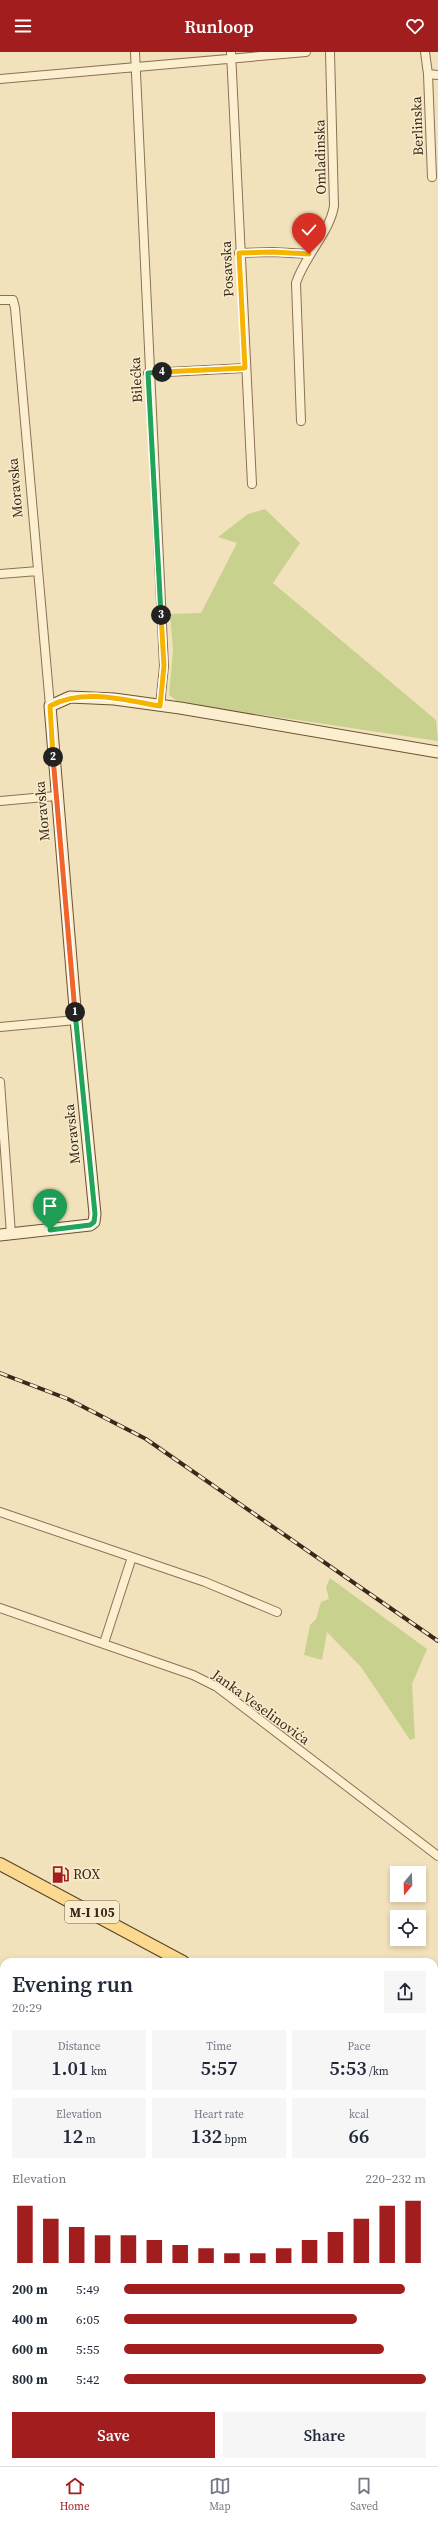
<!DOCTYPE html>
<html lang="en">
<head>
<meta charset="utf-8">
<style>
	:root { --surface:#fff; --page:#f6f6f7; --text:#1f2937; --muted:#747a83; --line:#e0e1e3; --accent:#a11d1e }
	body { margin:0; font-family:"Source Serif 4",serif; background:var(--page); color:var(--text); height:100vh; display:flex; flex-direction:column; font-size:15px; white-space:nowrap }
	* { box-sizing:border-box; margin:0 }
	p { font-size:13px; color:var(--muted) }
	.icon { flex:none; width:22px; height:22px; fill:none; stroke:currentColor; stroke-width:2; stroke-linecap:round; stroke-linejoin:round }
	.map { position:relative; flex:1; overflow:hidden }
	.side { position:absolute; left:0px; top:1906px; width:438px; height:508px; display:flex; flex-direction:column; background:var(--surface); border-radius:12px 12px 0 0; box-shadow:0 2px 6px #0003 }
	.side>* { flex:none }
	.needle { width:26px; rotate:199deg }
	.buttons { position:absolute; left:390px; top:1814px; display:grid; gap:8px }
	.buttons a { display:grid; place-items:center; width:36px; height:36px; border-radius:0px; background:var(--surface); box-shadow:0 2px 6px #0003; font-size:20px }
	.pin { position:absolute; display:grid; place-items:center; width:34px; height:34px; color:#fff; margin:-41px -17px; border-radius:50% 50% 50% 0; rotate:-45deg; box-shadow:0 0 4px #0007 }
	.pin .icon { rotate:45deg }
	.km { position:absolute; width:20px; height:20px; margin:-10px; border-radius:50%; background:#222; color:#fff; font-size:11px; line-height:20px; text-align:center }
	.round { display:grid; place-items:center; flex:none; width:42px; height:42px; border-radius:0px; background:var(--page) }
	.overview { display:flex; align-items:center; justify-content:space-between; height:68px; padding:0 12px }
	h1 { font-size:22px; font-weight:600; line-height:30px }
	.stats { display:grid; grid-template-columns:repeat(3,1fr); gap:6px; height:68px; padding:4px 12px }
	.stats div { display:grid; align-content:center; border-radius:0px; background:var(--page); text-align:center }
	.stats b { font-size:20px; font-weight:600 }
	.stats small { font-size:11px; font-weight:400 }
	.stats p { font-size:11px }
	.chart { height:112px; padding:8px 12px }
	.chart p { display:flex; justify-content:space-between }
	.chart svg { width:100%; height:72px; margin-top:4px; stroke:var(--accent); stroke-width:6 }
	.button { display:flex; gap:8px; margin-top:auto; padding:8px 12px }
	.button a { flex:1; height:46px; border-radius:0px; background:var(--accent); color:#fff; font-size:16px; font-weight:600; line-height:46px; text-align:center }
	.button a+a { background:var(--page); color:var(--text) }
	ul { padding:0 12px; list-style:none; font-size:13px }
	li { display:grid; grid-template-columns:64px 48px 1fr; align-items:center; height:30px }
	li i { height:10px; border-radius:5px; background:var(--accent) }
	header { display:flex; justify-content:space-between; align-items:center; height:52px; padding:0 12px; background:var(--accent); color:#fff; font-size:18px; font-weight:600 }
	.tabs { display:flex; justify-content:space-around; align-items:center; height:56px; border-top:1px solid var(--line); background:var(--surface); font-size:11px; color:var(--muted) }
	.tabs a { display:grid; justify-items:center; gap:2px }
	.tabs .current { color:var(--accent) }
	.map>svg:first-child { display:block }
</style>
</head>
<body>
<header><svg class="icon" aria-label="menu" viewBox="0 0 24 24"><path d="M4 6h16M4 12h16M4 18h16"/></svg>Runloop<svg class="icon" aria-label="heart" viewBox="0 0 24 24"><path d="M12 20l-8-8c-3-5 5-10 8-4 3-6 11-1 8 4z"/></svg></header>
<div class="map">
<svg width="438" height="2414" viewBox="0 0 438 2414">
	<rect width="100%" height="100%" fill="#f2e2bc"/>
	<!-- green -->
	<path fill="#c9d18f" d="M265 457 300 491 273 531 436 668 438 689 178 650 169 643 173 598 170 562 201 561 237 491 218 485 248 462Z
		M330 1526 427 1597 412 1632 415 1686 410 1688 361 1615 327 1580 322 1608 304 1603 310 1573 316 1567 321 1550 329 1547 326 1535Z
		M0 2130 4 2132V2176L0 2173Z
		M434 2242H438V2413L432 2410Z
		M0 2371 4 2373V2410H87L95 2414H0Z"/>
	<!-- water -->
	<path fill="#a0c3b9" stroke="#679187" d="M0 2173 4 2176V2350L0 2348Z
		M119 2410H432L438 2414H128Z"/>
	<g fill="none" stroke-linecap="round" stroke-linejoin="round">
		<defs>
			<path id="street" d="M135 0 164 614 160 654
				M231 0 252 432
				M425 0 428 22 432 125
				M428 22 438 23
				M0 27 306 0
				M239 201 273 200 309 202
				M0 248H13L15 256 50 654
				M148 321 245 316
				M301 369 296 231C304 205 330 180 334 154L330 0
				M0 522 38 519
				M0 749 56 744
				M0 975 76 968
				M0 1030 11 1182
				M0 1460 205 1530 277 1560
				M0 1556 193 1623 217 1635 438 1804
				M104 1591 132 1505
				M434 1938H438"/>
			<path id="secondary" d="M0 1183 90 1173 94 1170 95 1162 76 968 50 654 70 645 114 647 180 656 438 700"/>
			<path id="primary" d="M0 1812 183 1910
				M434 2060 438 2063"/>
		</defs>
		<!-- street casing -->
		<use href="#street" stroke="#8c7154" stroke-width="10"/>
		<!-- secondary casing -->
		<use href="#secondary" stroke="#6d5237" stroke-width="13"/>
		<!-- primary casing -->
		<use href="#primary" stroke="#583f29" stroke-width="14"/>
		<!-- street -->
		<use href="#street" stroke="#fcefd0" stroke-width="8"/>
		<!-- secondary -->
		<use href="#secondary" stroke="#fcefd0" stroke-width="11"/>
		<!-- primary -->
		<use href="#primary" stroke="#fbd98e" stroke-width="12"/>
		<defs>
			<path id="rail" d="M0 1321 68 1347 146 1387 438 1589"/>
		</defs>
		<!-- rail casing -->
		<use href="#rail" stroke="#39291a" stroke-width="4"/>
		<!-- rail -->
		<use href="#rail" stroke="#f9eccc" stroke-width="2.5" stroke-dasharray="8" stroke-linecap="butt"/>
	</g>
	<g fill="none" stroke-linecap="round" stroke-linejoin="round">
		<defs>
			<path id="split-1" d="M50 1178 90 1173 94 1170 95 1162 75 960"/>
			<path id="split-2" d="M53 705 75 960"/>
			<path id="split-3" d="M53 705 50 654C83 636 125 648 160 654L164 614 161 563"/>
			<path id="split-4" d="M161 563 148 321 162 320"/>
			<path id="split-5" d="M162 320 245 316 239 201 273 200 309 202"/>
		</defs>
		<!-- split-1 casing -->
		<use href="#split-1" stroke="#fff" stroke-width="8"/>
		<!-- split-2 casing -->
		<use href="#split-2" stroke="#fff" stroke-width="8"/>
		<!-- split-3 casing -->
		<use href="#split-3" stroke="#fff" stroke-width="8"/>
		<!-- split-4 casing -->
		<use href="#split-4" stroke="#fff" stroke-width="8"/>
		<!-- split-5 casing -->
		<use href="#split-5" stroke="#fff" stroke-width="8"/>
		<!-- split-1 -->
		<use href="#split-1" stroke="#22a559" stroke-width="5"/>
		<!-- split-2 -->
		<use href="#split-2" stroke="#f0652b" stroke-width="5"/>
		<!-- split-3 -->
		<use href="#split-3" stroke="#f5b400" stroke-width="5"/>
		<!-- split-4 -->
		<use href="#split-4" stroke="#22a559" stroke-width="5"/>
		<!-- split-5 -->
		<use href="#split-5" stroke="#f5b400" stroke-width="5"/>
	</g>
	<!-- icons -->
	<defs>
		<symbol id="fuel-bare" viewBox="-9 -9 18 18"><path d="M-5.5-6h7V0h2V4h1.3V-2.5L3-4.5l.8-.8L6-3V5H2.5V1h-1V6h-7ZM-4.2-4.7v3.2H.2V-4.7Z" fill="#a11d1e" stroke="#f9eccc" stroke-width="2.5" paint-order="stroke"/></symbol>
	</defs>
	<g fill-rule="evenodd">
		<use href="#fuel-bare" x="48" y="1810" width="25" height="25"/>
	</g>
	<g text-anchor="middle" stroke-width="3" stroke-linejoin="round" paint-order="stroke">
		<!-- shield labels -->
		<rect fill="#f9eccc" stroke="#73644f" stroke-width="1" x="65" y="1849" width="54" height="22" rx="3"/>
		<g font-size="13" font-weight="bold" fill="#39291a">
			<text x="92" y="1865">M-I 105</text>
		</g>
		<!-- street labels -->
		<g font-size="14" fill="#39291a" stroke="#f9eccc">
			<text transform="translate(417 74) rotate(-92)" y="5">Berlinska</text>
			<text transform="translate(320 105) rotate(-91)" y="5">Omladinska</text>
			<text transform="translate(227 217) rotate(-93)" y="5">Posavska</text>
			<text transform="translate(136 328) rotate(-93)" y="5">Bilećka</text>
			<text transform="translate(15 436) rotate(-95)" y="5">Moravska</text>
			<text transform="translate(42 759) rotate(-95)" y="5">Moravska</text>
			<text transform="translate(72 1082) rotate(-96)" y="5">Moravska</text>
			<text transform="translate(261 1655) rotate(36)" y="5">Janka Veselinovića</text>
		</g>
		<!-- poi labels -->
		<g font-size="14" fill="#39291a" stroke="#f9eccc" text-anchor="start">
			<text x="73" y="1827">ROX</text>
		</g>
	</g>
</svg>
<div class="buttons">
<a><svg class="needle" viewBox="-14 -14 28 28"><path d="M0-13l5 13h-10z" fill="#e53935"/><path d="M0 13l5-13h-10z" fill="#747a83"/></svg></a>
<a><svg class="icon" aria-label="locate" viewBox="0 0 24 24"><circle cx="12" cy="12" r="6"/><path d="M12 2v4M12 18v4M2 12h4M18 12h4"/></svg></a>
</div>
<div class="pin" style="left:50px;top:1178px;background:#1e9e55"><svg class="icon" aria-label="arrive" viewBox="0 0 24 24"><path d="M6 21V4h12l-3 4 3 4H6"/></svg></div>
<div class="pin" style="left:309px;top:202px;background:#d93025"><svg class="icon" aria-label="check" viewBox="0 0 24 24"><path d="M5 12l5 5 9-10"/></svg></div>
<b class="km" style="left:75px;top:960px">1</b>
<b class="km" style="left:53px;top:705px">2</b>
<b class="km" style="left:161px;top:563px">3</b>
<b class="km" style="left:162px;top:320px">4</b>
<section class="side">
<div class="overview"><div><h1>Evening run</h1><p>20:29</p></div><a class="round"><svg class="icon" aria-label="share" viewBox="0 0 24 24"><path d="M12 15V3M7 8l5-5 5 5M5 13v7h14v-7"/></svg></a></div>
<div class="stats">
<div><p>Distance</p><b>1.01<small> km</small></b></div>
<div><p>Time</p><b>5:57</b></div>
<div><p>Pace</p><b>5:53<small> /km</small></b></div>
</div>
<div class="stats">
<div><p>Elevation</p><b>12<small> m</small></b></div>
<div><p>Heart rate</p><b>132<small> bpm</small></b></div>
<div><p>kcal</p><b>66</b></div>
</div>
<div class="chart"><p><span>Elevation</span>220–232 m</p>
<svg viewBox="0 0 160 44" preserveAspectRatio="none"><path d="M5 44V9M15 44V17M25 44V22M35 44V27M45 44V27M55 44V30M65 44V33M75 44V35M85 44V38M95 44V38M105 44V35M115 44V30M125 44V25M135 44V17M145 44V9M155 44V6"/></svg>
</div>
<ul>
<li><b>200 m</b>5:49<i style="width:93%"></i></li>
<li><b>400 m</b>6:05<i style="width:77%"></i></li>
<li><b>600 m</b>5:55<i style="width:86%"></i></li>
<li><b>800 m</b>5:42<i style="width:100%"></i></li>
</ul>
<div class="button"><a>Save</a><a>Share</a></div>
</section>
</div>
<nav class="tabs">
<a class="current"><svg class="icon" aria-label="home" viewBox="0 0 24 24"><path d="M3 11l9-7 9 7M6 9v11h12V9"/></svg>Home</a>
<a><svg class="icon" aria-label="map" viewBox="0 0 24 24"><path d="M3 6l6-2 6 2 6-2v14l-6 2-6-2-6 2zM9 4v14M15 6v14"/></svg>Map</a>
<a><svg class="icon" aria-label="saved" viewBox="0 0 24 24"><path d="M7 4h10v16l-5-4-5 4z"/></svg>Saved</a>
</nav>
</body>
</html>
